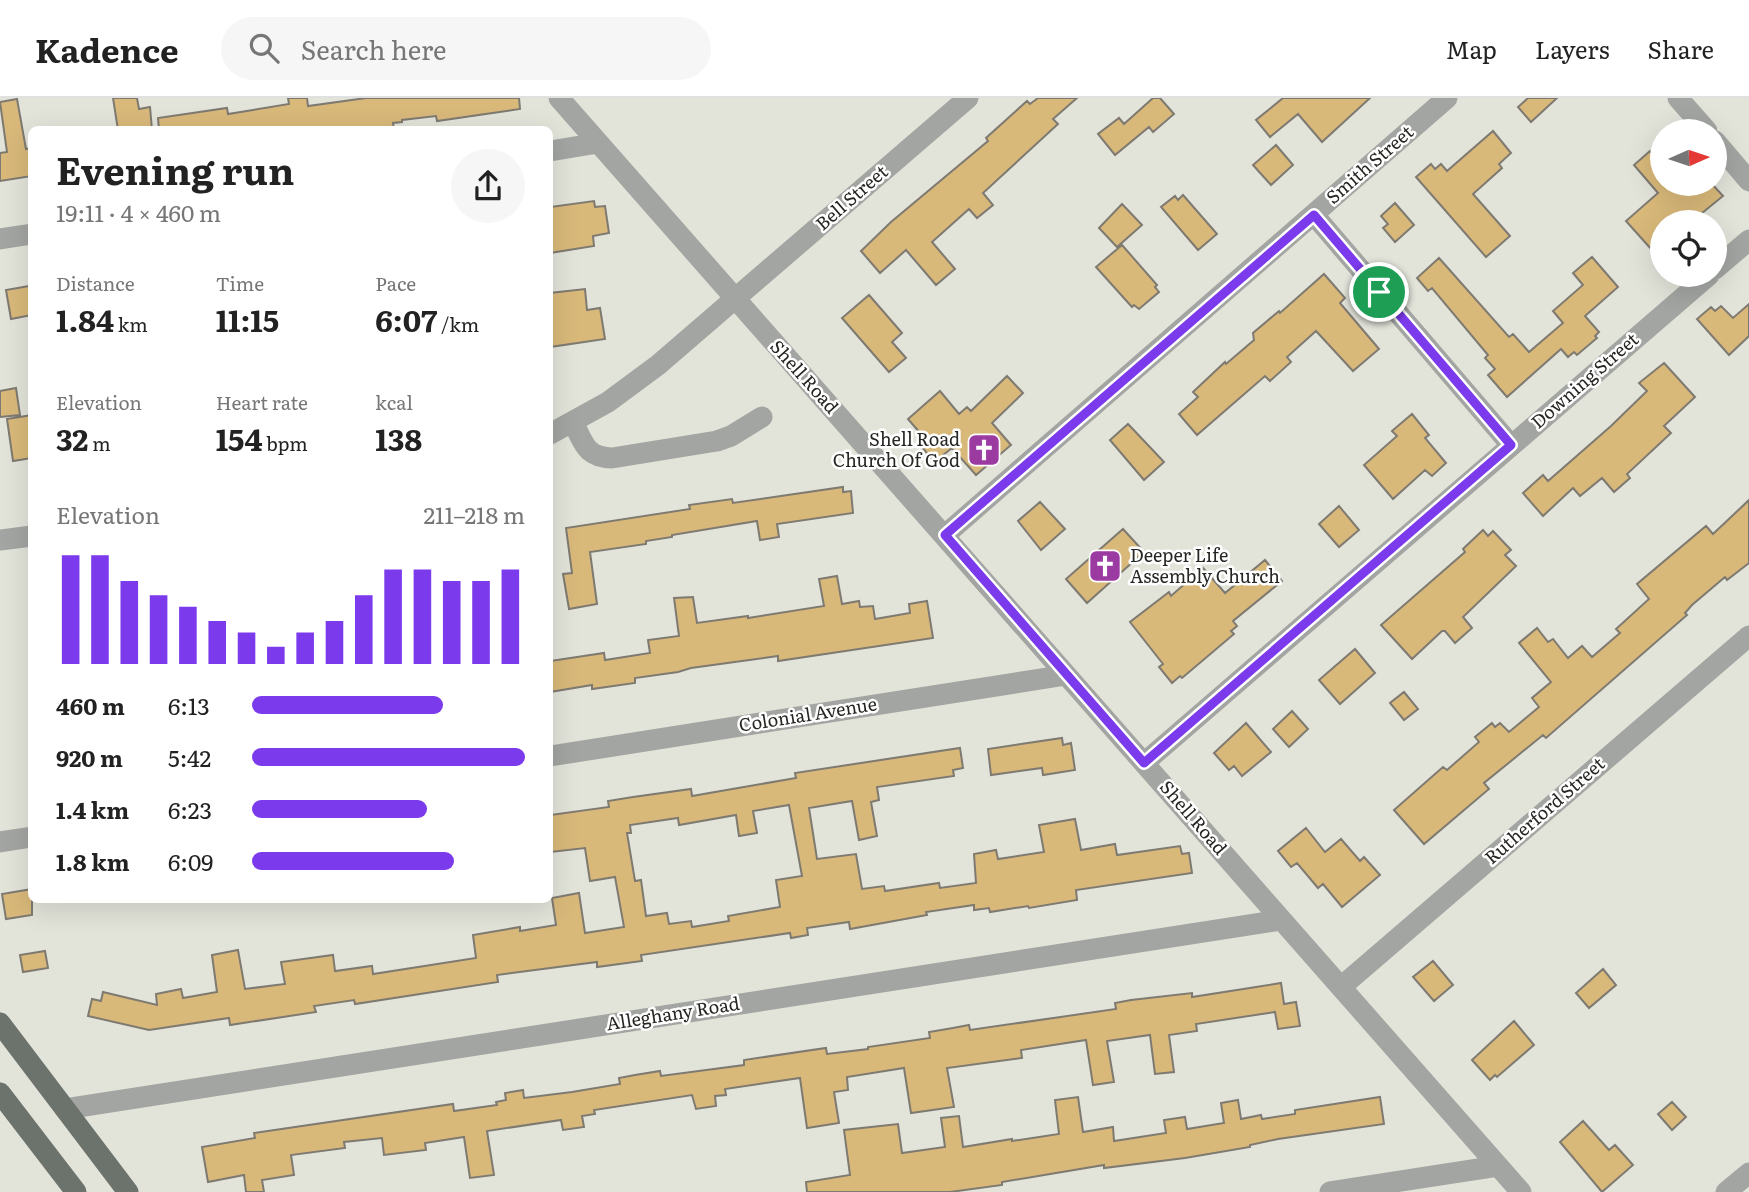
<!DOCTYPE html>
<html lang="en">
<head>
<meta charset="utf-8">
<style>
	:root { --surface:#fff; --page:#f6f6f6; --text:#222; --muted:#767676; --line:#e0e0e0; --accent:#7c3aed }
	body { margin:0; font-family:Literata,serif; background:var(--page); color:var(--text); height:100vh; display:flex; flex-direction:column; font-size:26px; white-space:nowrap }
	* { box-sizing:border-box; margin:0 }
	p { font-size:23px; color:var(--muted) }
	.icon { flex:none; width:38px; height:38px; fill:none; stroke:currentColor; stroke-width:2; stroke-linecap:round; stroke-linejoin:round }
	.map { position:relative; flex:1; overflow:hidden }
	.sheet { position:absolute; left:28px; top:28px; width:525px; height:777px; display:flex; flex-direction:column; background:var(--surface); border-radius:10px; box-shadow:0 7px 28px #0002 }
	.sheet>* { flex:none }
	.needle { width:46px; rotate:87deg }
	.buttons { position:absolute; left:1650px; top:21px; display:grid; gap:14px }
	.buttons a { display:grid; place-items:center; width:77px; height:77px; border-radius:50%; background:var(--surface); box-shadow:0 7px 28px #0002; font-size:35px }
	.pin { position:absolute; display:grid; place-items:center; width:60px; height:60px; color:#fff; margin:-30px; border:4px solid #fff; border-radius:50%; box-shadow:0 2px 7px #0007 }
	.round { display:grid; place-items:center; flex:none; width:74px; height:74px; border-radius:37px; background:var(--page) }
	.overview { display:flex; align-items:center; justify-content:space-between; height:119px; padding:0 28px }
	h1 { font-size:38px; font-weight:700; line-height:52px }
	.figures { display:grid; grid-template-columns:repeat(3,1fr); gap:10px; height:119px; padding:7px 28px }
	.figures div { display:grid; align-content:center }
	.figures b { font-size:30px; font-weight:700 }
	.figures small { font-size:19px; font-weight:400 }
	.figures p { font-size:19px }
	.chart { height:196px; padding:14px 28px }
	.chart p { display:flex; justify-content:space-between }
	.chart svg { width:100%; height:126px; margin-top:7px; stroke:var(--accent); stroke-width:6 }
	ul { padding:0 28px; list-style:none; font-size:23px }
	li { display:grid; grid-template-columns:112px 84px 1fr; align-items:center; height:52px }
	li i { height:18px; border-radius:9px; background:var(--accent) }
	header { display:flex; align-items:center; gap:42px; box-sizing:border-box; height:98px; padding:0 35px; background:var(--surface); border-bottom:2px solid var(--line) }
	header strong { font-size:33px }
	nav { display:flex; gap:38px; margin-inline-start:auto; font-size:24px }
	.search { width:490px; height:63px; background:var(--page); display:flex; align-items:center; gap:18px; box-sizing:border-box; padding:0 24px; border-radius:38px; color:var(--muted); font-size:26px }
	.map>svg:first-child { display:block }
</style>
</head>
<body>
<header>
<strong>Kadence</strong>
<div class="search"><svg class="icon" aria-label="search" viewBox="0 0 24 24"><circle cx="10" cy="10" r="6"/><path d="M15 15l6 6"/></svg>Search here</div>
<nav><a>Map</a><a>Layers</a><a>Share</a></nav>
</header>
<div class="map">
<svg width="1749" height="1094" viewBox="0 0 1749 1094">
	<rect width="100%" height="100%" fill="#e2e3d9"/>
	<!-- building -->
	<path fill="#d9b97a" stroke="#7f7a71" stroke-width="2" fill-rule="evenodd" d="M113 0H137L139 11 150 9 152 32H118Z
		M288 0H307L308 8 366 0H519L520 11 437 23 436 18 402 22V24L393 25 394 32H159L158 20 227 10 228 16 289 6Z
		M1038 0H1077L1053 21 1058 26 983 95 993 107 977 120 969 111 932 144 955 171 936 187 906 152 880 175 861 153 891 124 988 43 986 40 1027 3 1030 6Z
		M1153 0H1160L1174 16 1153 34 1149 29 1115 57 1098 36 1119 20 1124 26Z
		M1283 0H1370L1322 44 1298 16 1270 39 1256 22Z
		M1528 0H1557L1531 24 1518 9Z
		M17 1 26 51 32 50V78L0 83V55L7 54 0 4Z
		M1493 33 1511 55 1499 66 1502 70 1473 96 1510 138 1486 159 1416 79 1431 66 1435 71 1441 66 1447 73Z
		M1276 47 1293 67 1271 87 1253 67Z
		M1650 53 1661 67 1658 69 1662 74V86H1673L1682 96 1694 86H1712L1723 98 1691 124H1662V143L1652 152 1626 123 1658 95 1634 67Z
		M1183 97 1217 136 1198 152 1161 109 1175 98 1178 102Z
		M594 103 595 109 605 108 609 135 593 138 594 148 550 155V109Z
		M1395 105 1414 127 1395 144 1383 130 1388 126 1381 118Z
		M1122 106 1142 127 1117 149 1099 130Z
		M1122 147 1157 187 1155 189 1159 194 1139 211 1134 207 1132 209 1096 169Z
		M1592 159 1618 189 1585 218 1599 234 1595 238 1597 240 1577 257 1574 254 1568 259 1561 251 1507 299 1488 277 1495 271 1485 260 1488 257 1432 190 1428 193 1417 180 1439 160 1509 239 1513 236 1529 254 1563 225 1553 213 1583 187 1573 175Z
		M1324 176 1345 200 1340 205 1379 251 1353 273 1316 233 1287 259 1291 264 1270 283 1265 278 1197 337 1179 316 1198 299 1193 294 1225 264 1226 266 1254 242 1253 235 1279 213 1280 215Z
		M29 188H32V217L11 221 6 192Z
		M585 191 587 212 600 210 605 241 550 249V195Z
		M869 197 902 235 892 244 906 260 889 274 842 220Z
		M1749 206V238L1729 257 1697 221 1711 209 1715 213 1721 208 1733 220Z
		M1664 265 1695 299 1664 328 1671 335 1627 376 1630 380 1614 394 1602 380 1580 398 1573 390 1543 418 1523 395 1543 377 1548 383 1611 328 1647 293 1639 285Z
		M1007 278 1023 295 992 325 1011 347 976 377 952 350 934 364 921 348 927 343 908 321 940 293 959 316 967 309 971 313Z
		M16 290 20 317 0 319V293Z
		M1412 316 1429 337 1425 340 1446 365 1432 378 1425 372 1393 401 1364 367 1397 338 1392 333Z
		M32 317V360L13 363 7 321Z
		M1128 326 1164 364 1144 382 1110 342Z
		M843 389V394L851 393 853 415 777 426 779 439 760 442 757 423 672 437V439L646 443V446L590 454 597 506 569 511 563 476 572 475 566 430 690 411 689 407 732 401 733 405Z
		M1749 402V465L1727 482 1725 479 1692 507 1685 515 1687 517 1546 640 1543 637 1484 685 1489 691 1424 746 1394 712 1443 669 1447 672 1479 644 1475 639 1492 625 1495 629 1500 625 1509 634 1539 609 1532 600 1551 584 1519 545 1537 530 1548 544 1553 541 1568 560 1582 548 1592 559 1620 535 1616 531 1649 501 1637 486 1706 428 1713 436Z
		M1040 404 1065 431 1041 452 1018 423Z
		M1339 408 1359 432 1339 449 1319 426Z
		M1123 431 1144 454 1087 505 1066 481Z
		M1483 432 1488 438 1493 433 1511 452 1505 457 1516 468 1463 519 1472 530 1455 545 1445 533H1442L1412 561 1381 527 1465 454 1463 451Z
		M1265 462 1282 483 1233 523 1237 528 1231 533 1234 536 1182 580 1180 578 1172 585 1159 569 1163 566 1130 524 1169 494 1171 498 1203 470 1225 495Z
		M837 478 842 506 859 503 860 509 873 508 875 521 910 515 909 506 927 503 933 540 778 563V558L691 570 678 574 635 580V585L592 591V587L550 594V563L604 555 605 562 650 555 648 542 679 538 674 500 693 499 697 525 748 518V520L824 508 819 481Z
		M1355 551 1375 575 1340 606 1319 582Z
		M1404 594 1418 611 1404 622 1390 605Z
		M1292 613 1308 631 1289 649 1273 631Z
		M1246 625 1271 654 1242 678 1234 668 1229 672 1214 655Z
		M1062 640 1063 647 1071 645 1075 672 1043 677 1042 670 991 677 988 651Z
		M960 650 963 670 953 672 954 678 877 689 879 702 871 704 877 738 859 742 852 703 809 710 817 761 856 756 862 791 884 788 885 793 939 785 940 790 976 785 974 756 996 752 998 761 1044 754 1039 727 1075 721 1081 752 1115 746 1117 757 1180 748 1182 756 1189 755 1192 775 1076 792 1077 802 1029 810 1028 808 990 814 989 810 974 812V807L926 814 927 817 850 831 849 824 807 830 808 837 791 840 790 835 641 857 642 863 597 869V864L497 877 498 884 355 906 354 902 314 908 316 914 230 927 229 920 149 932 88 918 92 901 101 903 103 894 157 907 156 896 181 891 183 900 217 894 212 857 238 852 245 891 285 886 281 864 333 857 335 873 372 868 373 876 476 860 473 837 520 829V833L556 827 552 800 579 795 585 835 624 829 615 779 590 783 585 750 551 754 550 717 609 709 608 703 633 699 691 691 692 698 796 680 795 675ZM789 707 802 778 776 782 780 809 728 818 729 823 692 829 691 823 669 826 667 815 646 818 641 782 635 783 627 735H631L630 727 678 720 679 727 736 717 739 738 757 735 753 713Z
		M1306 730 1325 754 1341 741 1360 763 1364 759 1380 777 1342 809 1323 786 1318 790 1297 765 1291 769 1278 753Z
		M32 791V817L6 821 2 796Z
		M45 853 48 870 23 874 20 857Z
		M1433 863 1453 887 1434 903 1413 879Z
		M1603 871 1616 887 1589 910 1576 895Z
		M1281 885 1284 906 1296 904 1300 928 1278 931 1275 914 1196 926 1197 933 1169 937 1174 974 1155 976 1150 937 1107 943 1114 984 1093 987 1086 942 1021 952 1022 960 947 970 954 1009 911 1015 904 970 847 979 848 992 834 994 839 1025 807 1030 800 980 725 991 726 997 715 998 716 1008 696 1011 692 997 594 1012 595 1016 582 1018 584 1029 563 1032 561 1022 487 1033 494 1077 470 1080 464 1039 425 1045 426 1052 384 1057 382 1040 344 1044 345 1050 291 1057 294 1077 262 1082 264 1094H246L244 1077 208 1084 202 1049 255 1040 254 1035 453 1006 454 1013 497 1007 496 1004 506 1002 505 995 523 992 524 1000 572 994 620 986 619 980 635 977 660 973 661 978 744 967V962L826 950 827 956 868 951V949L930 940 929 934 953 930 969 927 970 932 1116 911 1115 905 1131 902 1192 895V899Z
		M1514 923 1534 947 1497 979 1495 977 1490 982 1472 962Z
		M1078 999 1083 1034 1113 1029 1114 1043 1166 1035 1164 1022 1185 1019 1187 1031 1224 1025 1221 1005 1238 1002 1241 1021 1261 1017 1262 1021 1295 1016V1012L1380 999 1384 1026 1278 1041 1250 1047V1049L1185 1060 1104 1070V1067L1002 1084V1087L950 1094H807L806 1084 850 1077 844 1032 898 1026 902 1055 945 1049 941 1020 959 1018 963 1049 1012 1041V1043L1059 1036 1055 1002Z
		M1672 1004 1686 1019 1672 1032 1658 1016Z
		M1583 1023 1609 1052 1615 1047 1633 1067 1602 1094 1560 1044Z"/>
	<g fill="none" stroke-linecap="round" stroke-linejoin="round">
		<!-- minor -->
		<path stroke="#a2a5a1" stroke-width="21" d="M559 0 1521 1094
			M1678 0 1707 33
			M1715 43 1749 83
			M550 53 598 45
			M1314 117 1511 347
			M0 141 32 136
			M1715 171 1749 142
			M573 324C584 345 585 359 612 360L717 343 731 338 762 319
			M550 336 608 304 658 267 968 0
			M945 437 1447 0
			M0 442 32 438
			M550 658 1066 577
			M1144 665 1709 177
			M0 744 32 739
			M1341 889 1749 538
			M65 1011 1281 822
			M1330 1094 1498 1068
			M1726 1094 1749 1075"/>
		<!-- major -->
		<path stroke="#6c726c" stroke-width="21" d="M0 925 128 1094
			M0 995 76 1094"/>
	</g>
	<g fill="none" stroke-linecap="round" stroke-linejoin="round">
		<defs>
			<path id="route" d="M1314 117 1511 347 1144 665 945 437Z"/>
		</defs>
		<!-- route casing -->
		<use href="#route" stroke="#fff" stroke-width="14"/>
		<!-- route -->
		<use href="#route" stroke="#7c3aed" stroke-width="9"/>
	</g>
	<!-- icons -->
	<defs>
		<symbol id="church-square" viewBox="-11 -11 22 22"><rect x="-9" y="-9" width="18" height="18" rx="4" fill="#9b3aa1" stroke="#fff"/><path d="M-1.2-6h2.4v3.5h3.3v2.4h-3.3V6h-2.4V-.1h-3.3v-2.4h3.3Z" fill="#fff"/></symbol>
	</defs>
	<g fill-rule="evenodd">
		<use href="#church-square" x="965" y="333" width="38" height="38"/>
		<use href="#church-square" x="1086" y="449" width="38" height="38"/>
	</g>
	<g text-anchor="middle" stroke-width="5" stroke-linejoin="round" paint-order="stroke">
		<!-- street labels -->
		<g font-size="18" fill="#262723" stroke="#fff">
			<text transform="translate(1370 67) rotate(-41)" y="6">Smith Street</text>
			<text transform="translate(852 100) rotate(-41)" y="6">Bell Street</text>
			<text transform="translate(804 279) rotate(48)" y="6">Shell Road</text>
			<text transform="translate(1585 283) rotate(-41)" y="6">Downing Street</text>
			<text transform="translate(808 617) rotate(-9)" y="6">Colonial Avenue</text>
			<text transform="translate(1545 713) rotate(-41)" y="6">Rutherford Street</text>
			<text transform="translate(1193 720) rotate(49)" y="6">Shell Road</text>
			<text transform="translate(673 916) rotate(-9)" y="6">Alleghany Road</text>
		</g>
		<!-- poi labels -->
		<g font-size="18" fill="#262723" stroke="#fff" text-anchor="end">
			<text x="960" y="348">Shell Road<tspan x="960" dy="21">Church Of God</tspan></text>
			<text x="1130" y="464" text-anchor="start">Deeper Life<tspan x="1130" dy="21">Assembly Church</tspan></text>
		</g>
	</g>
</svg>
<div class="buttons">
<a><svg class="needle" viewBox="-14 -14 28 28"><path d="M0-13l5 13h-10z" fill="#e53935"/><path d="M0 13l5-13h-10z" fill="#767676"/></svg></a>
<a><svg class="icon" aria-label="locate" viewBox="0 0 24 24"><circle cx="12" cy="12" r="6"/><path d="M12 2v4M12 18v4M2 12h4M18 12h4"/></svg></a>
</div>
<div class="pin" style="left:1379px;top:194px;background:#1e9e55"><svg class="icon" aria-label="arrive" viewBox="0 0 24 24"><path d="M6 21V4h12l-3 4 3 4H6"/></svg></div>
<section class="sheet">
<div class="overview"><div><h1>Evening run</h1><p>19:11 · 4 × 460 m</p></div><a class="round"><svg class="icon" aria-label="share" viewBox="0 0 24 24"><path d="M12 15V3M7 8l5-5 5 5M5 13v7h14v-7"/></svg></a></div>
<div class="figures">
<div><p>Distance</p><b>1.84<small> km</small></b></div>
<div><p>Time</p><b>11:15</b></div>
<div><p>Pace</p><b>6:07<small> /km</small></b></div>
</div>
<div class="figures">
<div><p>Elevation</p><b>32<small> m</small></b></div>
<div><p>Heart rate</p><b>154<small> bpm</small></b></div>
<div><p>kcal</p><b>138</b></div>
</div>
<div class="chart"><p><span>Elevation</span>211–218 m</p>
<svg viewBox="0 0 160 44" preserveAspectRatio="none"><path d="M5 44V6M15 44V6M25 44V15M35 44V20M45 44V24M55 44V29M65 44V33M75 44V38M85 44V33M95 44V29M105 44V20M115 44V11M125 44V11M135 44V15M145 44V15M155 44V11"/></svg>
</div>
<ul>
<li><b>460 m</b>6:13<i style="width:70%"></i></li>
<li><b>920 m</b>5:42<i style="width:100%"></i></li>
<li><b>1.4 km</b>6:23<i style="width:64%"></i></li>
<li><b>1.8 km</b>6:09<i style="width:74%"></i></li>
</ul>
</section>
</div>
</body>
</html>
